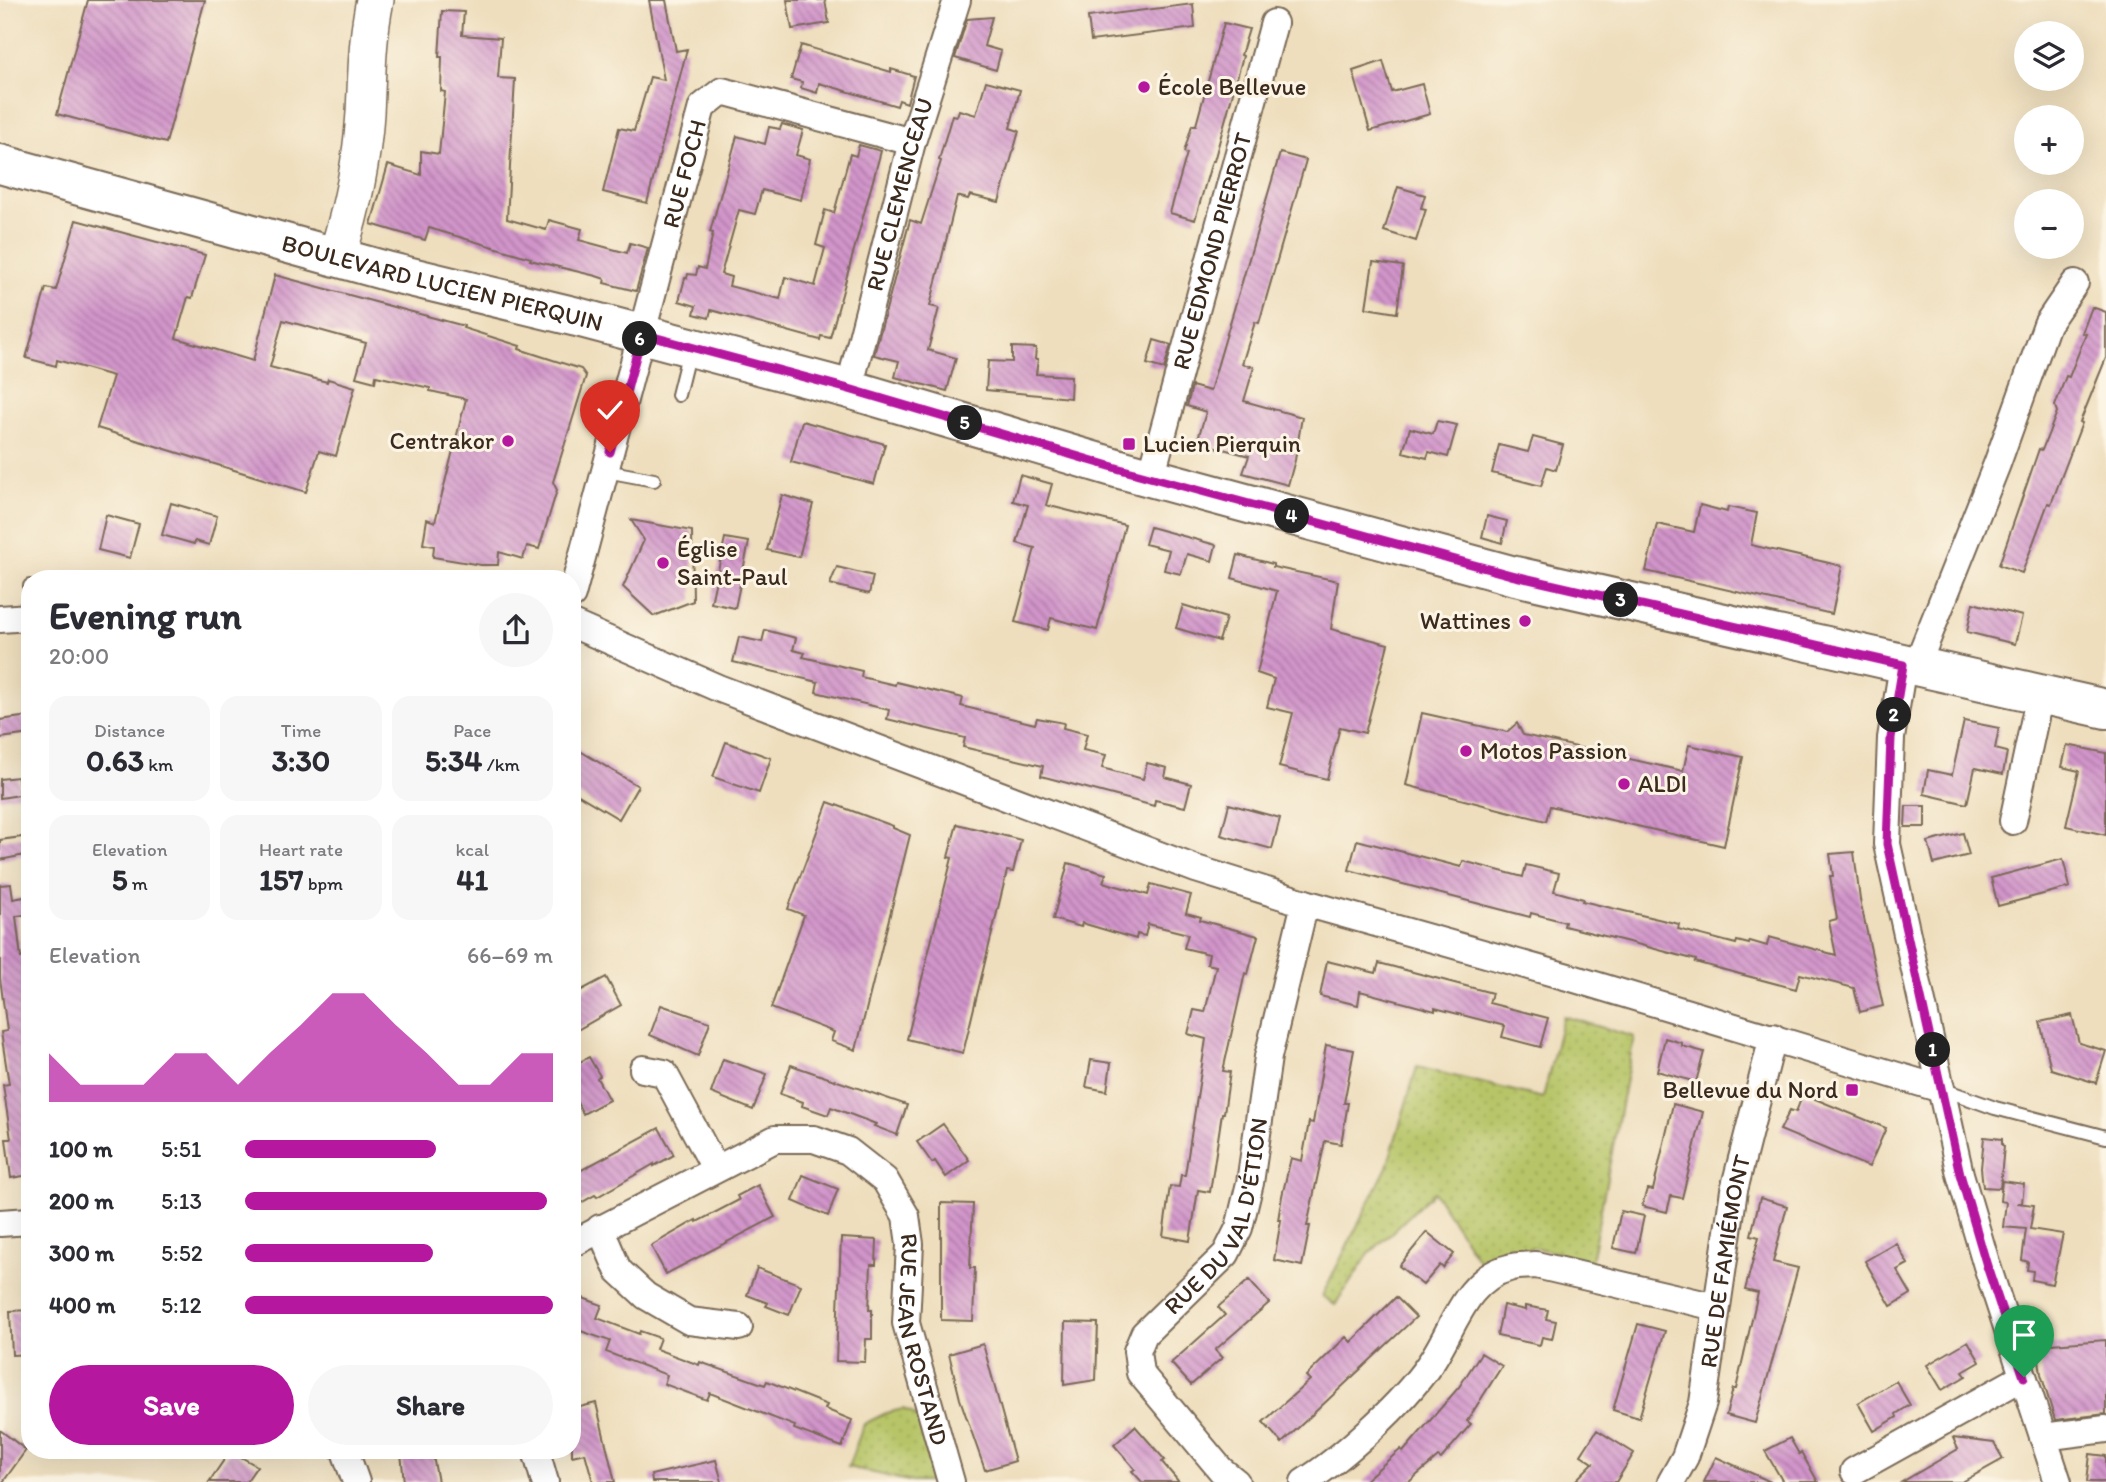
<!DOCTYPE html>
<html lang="en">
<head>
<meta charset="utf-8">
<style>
	:root { --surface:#fff; --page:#f7f7f7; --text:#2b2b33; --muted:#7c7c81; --accent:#b5179e }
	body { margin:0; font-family:Itim,sans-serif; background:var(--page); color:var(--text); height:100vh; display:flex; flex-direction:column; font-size:26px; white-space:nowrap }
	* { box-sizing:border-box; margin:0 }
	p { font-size:23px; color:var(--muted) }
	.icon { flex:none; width:38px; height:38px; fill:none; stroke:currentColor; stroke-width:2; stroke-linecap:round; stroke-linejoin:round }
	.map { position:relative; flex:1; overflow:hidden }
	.drawer { position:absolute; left:21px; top:570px; width:560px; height:889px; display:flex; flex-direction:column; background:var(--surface); border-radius:28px; box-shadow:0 7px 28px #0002 }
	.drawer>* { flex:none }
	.buttons { position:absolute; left:2014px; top:21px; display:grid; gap:14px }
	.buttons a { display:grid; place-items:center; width:70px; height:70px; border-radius:50%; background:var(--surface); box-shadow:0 7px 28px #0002; font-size:35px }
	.pin { position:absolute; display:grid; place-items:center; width:60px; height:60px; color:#fff; margin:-72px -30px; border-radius:50% 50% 50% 0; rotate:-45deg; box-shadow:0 0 7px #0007 }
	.pin .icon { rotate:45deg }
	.km { position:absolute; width:35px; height:35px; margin:-18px; border-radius:50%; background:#222; color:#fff; font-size:19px; line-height:35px; text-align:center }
	.round { display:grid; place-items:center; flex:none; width:74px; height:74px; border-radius:37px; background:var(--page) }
	.overview { display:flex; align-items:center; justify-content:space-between; height:119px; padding:0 28px }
	h1 { font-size:38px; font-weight:800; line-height:52px }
	.metrics { display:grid; grid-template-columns:repeat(3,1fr); gap:10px; height:119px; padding:7px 28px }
	.metrics div { display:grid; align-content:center; border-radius:18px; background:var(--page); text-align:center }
	.metrics b { font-size:30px; font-weight:800 }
	.metrics small { font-size:19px; font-weight:400 }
	.metrics p { font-size:19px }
	.chart { height:196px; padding:14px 28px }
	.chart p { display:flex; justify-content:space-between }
	.chart svg { width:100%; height:126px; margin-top:7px; fill:var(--accent); opacity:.7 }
	.primary-button { display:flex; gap:14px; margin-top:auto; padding:14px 28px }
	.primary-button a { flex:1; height:80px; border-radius:42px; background:var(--accent); color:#fff; font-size:28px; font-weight:800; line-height:80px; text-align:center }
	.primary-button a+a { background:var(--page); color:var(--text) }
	ul { padding:0 28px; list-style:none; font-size:23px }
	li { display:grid; grid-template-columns:112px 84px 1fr; align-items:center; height:52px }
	li i { height:18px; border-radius:9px; background:var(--accent) }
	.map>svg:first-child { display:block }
</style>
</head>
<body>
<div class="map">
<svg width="2106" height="1482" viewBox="0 0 2106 1482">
	<defs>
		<pattern id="green-dots" width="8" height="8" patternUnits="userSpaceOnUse" patternTransform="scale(1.75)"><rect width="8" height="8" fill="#b7c567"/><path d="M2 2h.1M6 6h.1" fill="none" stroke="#9ea959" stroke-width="1.8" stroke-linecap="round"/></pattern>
		<pattern id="building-back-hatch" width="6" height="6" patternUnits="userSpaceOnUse" patternTransform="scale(1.75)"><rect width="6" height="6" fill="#d194ca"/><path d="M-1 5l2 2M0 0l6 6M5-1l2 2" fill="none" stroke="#ab79a3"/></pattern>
	</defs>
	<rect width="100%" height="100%" fill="#fcf5e5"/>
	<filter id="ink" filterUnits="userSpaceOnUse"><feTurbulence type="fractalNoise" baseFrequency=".0143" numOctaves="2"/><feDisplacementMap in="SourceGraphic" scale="14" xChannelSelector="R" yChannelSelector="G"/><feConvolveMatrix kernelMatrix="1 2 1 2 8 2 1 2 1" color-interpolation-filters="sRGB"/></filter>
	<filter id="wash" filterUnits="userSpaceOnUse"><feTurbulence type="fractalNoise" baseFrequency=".00686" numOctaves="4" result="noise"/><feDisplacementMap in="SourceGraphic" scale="28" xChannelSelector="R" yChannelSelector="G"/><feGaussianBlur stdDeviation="1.57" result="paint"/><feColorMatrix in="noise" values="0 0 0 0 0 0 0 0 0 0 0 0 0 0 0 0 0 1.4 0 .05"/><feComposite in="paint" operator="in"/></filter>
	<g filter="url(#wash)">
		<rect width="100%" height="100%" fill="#eedebd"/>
		<!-- green -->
		<path fill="url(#green-dots)" stroke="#797842" stroke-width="2" d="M1563 1016 1634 1037 1591 1261 1533 1247 1480 1263 1434 1192 1369 1254 1335 1305 1322 1296 1387 1167 1417 1067 1543 1098Z
			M903 1409 917 1416 934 1482H912L848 1467 864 1424 886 1413Z"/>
		<g id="blocks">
			<!-- building -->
			<path fill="url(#building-back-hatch)" d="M88 0H205L166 143 57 114Z
				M649 0H666L676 51 687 49 647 203 603 192 619 128 634 131 650 77 664 80Z
				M787 0H825L829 23 792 29Z
				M1193 4 1195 28 1091 41 1088 17Z
				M442 11 464 12 462 35 501 38 498 78 515 79 507 219 546 230 549 220 582 229 579 240 627 253 630 243 648 248 636 291 604 283 605 279 596 276 530 260 531 258 429 228 425 240 371 224 388 165 421 175V151L439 154 445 92 441 91 442 57H439Z
				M992 17 984 46 1001 51 996 70 955 58 967 19Z
				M1224 23 1249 29 1241 55 1243 56 1214 161H1212L1195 220 1170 213 1187 153 1184 152 1192 125H1196Z
				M801 45 891 72V69L914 76 907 103 899 100 897 106 819 83 817 93 801 88 802 82 791 79Z
				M1383 61 1392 92 1422 84 1430 114 1370 131 1353 71Z
				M986 81 1020 90 1010 128 1019 131 999 202 970 195 968 199 957 196 930 306 939 308 928 350 956 358 947 391 895 377 899 361 874 355 910 220 921 224 941 161 939 160 952 115 957 116 959 110 976 115Z
				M782 124 803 130 796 155 810 159 801 200 762 190 755 214 739 210 721 274 731 277 729 286 780 299 785 277 815 286 825 248 816 245 825 210 834 213 850 154 856 156 859 145 881 151 830 338 821 336 820 340 711 310 709 318 694 314 696 306 679 301 685 278H687L688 274 696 275 698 267 705 269 713 233 710 232 737 136 765 144 769 127 780 129Z
				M1280 153 1306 160 1259 323 1255 322 1242 364 1254 367 1244 401 1302 417 1295 460 1288 485 1243 473 1249 456 1197 442 1206 412 1187 406 1192 386 1210 391Z
				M1398 187 1425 195 1421 208 1426 209 1416 241 1384 231Z
				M76 220 205 255 192 298 188 297 176 338 253 361 275 275 464 326 463 328 520 346 519 349 581 369 586 376 553 482 557 490 539 549 527 546 523 559 499 552 498 565H481L433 557 434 546 423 544 427 519 435 522 466 399 430 391V388L376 376 375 382 356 377 366 343 283 320 270 367 327 382 328 379 355 387 336 456 319 451 306 492 97 428 113 376 57 360 56 366 26 358 46 288 56 290Z
				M1373 262 1403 266 1397 313 1366 308Z
				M2092 307 2106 312V358L2080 422 2082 423 2051 504 2048 503 2022 573 1999 565 2039 449 2042 450 2057 412 2055 406 2066 376 2069 377 2086 334 2082 333Z
				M1154 340 1171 345 1164 369 1147 364Z
				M1012 347 1036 348 1035 359H1038L1036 374 1071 376 1070 398 986 390 988 361 1012 362Z
				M802 421 885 444 874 484 791 462Z
				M1437 421 1457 425 1448 457 1429 452 1427 458 1403 452 1410 428 1433 434Z
				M1533 437 1563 445 1556 470 1547 467 1541 486 1492 473 1499 445 1528 452Z
				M1020 475 1052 484 1046 505 1125 525 1097 630 1051 618 1048 630 1015 622 1035 548 1017 543 1028 505 1013 501Z
				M782 495 813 504 799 557 767 550Z
				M171 503 217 516 209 545 195 541 194 544 162 535Z
				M1700 505 1727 512 1728 507 1757 513 1751 545 1842 566 1832 614 1646 571 1657 524 1694 532Z
				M106 515 139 524 130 558 98 550Z
				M1487 516 1507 521 1502 543 1482 537Z
				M631 520 692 531 693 601 654 616 623 587 644 540Z
				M1150 527 1216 545 1212 561 1187 554 1181 574 1164 570 1169 550 1145 544Z
				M725 538 749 542 735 608 711 603Z
				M1238 555 1273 564V567L1338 581 1331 629 1388 644 1365 733 1340 727 1327 779 1279 767 1293 713 1267 707 1274 679 1257 673 1277 591 1232 578Z
				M837 567 873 576 869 594 830 584Z
				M1973 603 2022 616 2015 644 1967 632Z
				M1183 605 1226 618 1219 641 1176 628Z
				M765 630 796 638 793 650 805 653 803 657 862 671 861 677 895 685 896 682 963 698 961 706 1035 724 1037 718 1064 723 1063 728 1087 734 1083 750 1106 755 1102 768 1143 779 1147 763 1167 768 1165 777 1191 784 1185 807 1155 800 1154 806 1041 776 1043 766 963 747 965 738 887 719 889 710 816 692 818 682 733 662 739 637 762 642Z
				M1422 713 1507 732 1517 723 1523 735 1683 771 1689 745 1743 757 1724 846 1550 806 1546 821 1406 785Z
				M30 716V734L0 738V720Z
				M1964 721 1999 728 1995 749 2007 752 2003 774 1975 768 1967 804 1924 794 1928 770 1952 775Z
				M726 742 771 758 759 793 713 777Z
				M2067 745 2106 753V835L2066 826 2079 771 2062 767Z
				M572 746 638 786 619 819 572 791Z
				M18 777 20 795 0 798V779Z
				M828 802 893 826V828L910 835 856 1050 831 1041 834 1032 771 1008 804 915 788 909Z
				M1229 804 1280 818 1272 849 1221 835Z
				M1906 806H1925V827H1905Z
				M957 824 1021 840 1013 872 1007 871 963 1053 907 1039 952 858 948 857Z
				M1963 833 1969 855 1934 864 1928 842Z
				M30 836V854L0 860V840Z
				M1357 840 1461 867 1463 861 1523 877 1526 865 1559 873 1554 891 1583 899 1582 901 1679 924 1678 929 1736 944 1737 941 1749 944 1750 941 1767 946 1769 937 1836 955 1829 921 1837 919 1830 876H1833L1830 854 1854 852 1860 900 1883 1006 1860 1012 1854 988 1800 974 1796 989 1695 962 1696 960 1633 943 1564 926 1565 922 1531 913 1530 917 1349 870Z
				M2063 859 2070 887 1998 906 1991 878Z
				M1068 863 1106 874 1103 882 1148 895 1151 884 1191 895 1186 913 1201 917 1200 920 1258 936 1248 974 1245 973 1223 1071 1230 1072 1224 1113H1222L1210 1192 1198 1190 1190 1241 1163 1236 1170 1186 1179 1187 1181 1175H1185L1206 1039 1188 1034 1194 1010 1205 1012 1216 966 1207 964 1209 954 1184 948 1188 934 1148 924 1145 936 1137 934 1136 939 1082 923 1081 927 1053 919Z
				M11 884 13 899 30 896V914L16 916 21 958 30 956V974L22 975 27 1010H30V1028L24 1029 30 1067V1082L26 1083 30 1110V1175L11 1178 6 1139H11L3 1085 9 1084 1 1032 7 1031 0 978V885Z
				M1327 961 1376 973 1379 963 1492 993 1489 1003 1548 1018 1540 1047 1502 1037 1505 1026 1435 1008V1011L1360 991 1358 1005 1320 996Z
				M606 977 621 1005 572 1033V995Z
				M661 1005 710 1022 698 1056 650 1035Z
				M2072 1015 2079 1043 2106 1051 2096 1083 2051 1069 2040 1022Z
				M1665 1038 1682 1043V1046L1704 1052 1696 1082 1657 1071Z
				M1326 1045 1354 1050 1344 1103H1348L1341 1144 1325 1141 1307 1226H1310L1302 1266 1274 1260 1281 1220H1278L1282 1196 1291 1158 1302 1161 1309 1122 1313 1123Z
				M589 1057 600 1076 597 1078 609 1100 583 1114 572 1093V1066Z
				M723 1059 767 1074 753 1110 711 1093Z
				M1091 1060 1111 1063 1107 1091 1086 1087Z
				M791 1065 907 1105 897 1135 874 1126 876 1124 831 1107 828 1115 802 1106 803 1102 780 1094Z
				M1803 1094 1886 1128 1869 1167 1780 1130 1790 1110 1796 1112Z
				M1673 1104 1703 1112 1682 1198 1671 1196 1667 1212 1642 1206 1647 1189 1653 1190Z
				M943 1124 969 1160 946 1177 935 1161 932 1163 917 1142Z
				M659 1128 674 1155 654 1166V1164L597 1197 595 1195 572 1208V1175Z
				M1984 1137 2002 1139V1145L2004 1146 2000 1188 1983 1187 1981 1168Z
				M803 1175 838 1189 828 1216 793 1201Z
				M2002 1181 2024 1184 2022 1203H2017L2034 1205 2030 1229 2063 1234 2052 1284 2032 1280 2033 1271 2027 1270 2028 1262 2022 1260 2026 1229 2003 1227 2006 1202 2000 1201Z
				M758 1185 775 1217 666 1274 651 1246 696 1220 697 1222 739 1200 737 1196Z
				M1760 1198 1787 1206 1773 1262 1798 1268 1755 1423 1726 1415 1733 1389H1736L1758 1293 1745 1290 1759 1237 1751 1235Z
				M941 1203 973 1204 970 1268H975L973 1321 941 1320Z
				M1621 1211 1644 1216 1636 1253 1613 1248Z
				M1427 1232 1454 1254 1443 1268 1440 1265 1423 1285 1399 1266Z
				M841 1238 877 1240 876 1265H871L869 1310H872V1339H866L865 1362 836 1361Z
				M1896 1243 1908 1264 1897 1270 1911 1294 1891 1306 1865 1261Z
				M757 1268 801 1285 789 1315 766 1306 768 1303 747 1295Z
				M1249 1280 1269 1303 1215 1350 1222 1358 1191 1385 1171 1363 1225 1315 1218 1307Z
				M572 1297 578 1299 580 1297 602 1305 597 1318 639 1334 640 1331 660 1338 656 1349 699 1365 700 1362 765 1385 767 1381 827 1405 825 1409 852 1420 842 1447 794 1429 795 1426 710 1393 707 1400 664 1384 667 1375 606 1352 610 1341 572 1328Z
				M1396 1297 1416 1317 1282 1443 1263 1422 1310 1380 1306 1376 1346 1337 1351 1342Z
				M1503 1305 1525 1310V1306L1548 1310 1546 1319 1556 1321 1552 1339 1542 1337 1540 1345 1497 1336Z
				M30 1310V1354L12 1355 10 1311Z
				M1065 1322 1098 1323 1096 1380 1064 1385Z
				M1638 1324 1665 1331 1639 1418 1613 1410Z
				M2106 1340V1414L2055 1420 2041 1374 2037 1345Z
				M1968 1341 1980 1362 1963 1372 1966 1376 1942 1390 1927 1365Z
				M983 1344 1015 1461 985 1470 960 1399 949 1354Z
				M1481 1353 1502 1366 1467 1421 1471 1424 1441 1459 1438 1457 1409 1482H1363L1401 1449 1403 1452 1459 1387Z
				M1896 1381 1910 1405 1896 1414 1897 1417 1874 1431 1858 1403Z
				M596 1403 615 1482H593L585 1453 572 1456V1409Z
				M1135 1426 1165 1460 1162 1462 1179 1482H1142L1132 1471 1135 1469 1114 1445Z
				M0 1430 26 1450 3 1482H0Z
				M1597 1430 1634 1453 1616 1482H1574L1593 1463 1581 1455Z
				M1790 1438 1799 1454 1801 1452 1818 1482H1783L1765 1451Z
				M1953 1438 1994 1443 2003 1459 1962 1482H1902L1958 1449Z
				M230 1451 257 1466 246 1482H209Z
				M417 1451H432L438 1482H404L401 1453Z
				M2090 1454 2106 1456V1482H2087Z
				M1716 1457 1771 1482H1704Z
				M716 1460 722 1482H652L651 1475Z"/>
		</g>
	</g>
	<g filter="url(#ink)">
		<use href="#blocks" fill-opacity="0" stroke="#7a6956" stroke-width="2"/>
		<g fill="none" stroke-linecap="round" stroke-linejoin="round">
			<defs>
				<path id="lane" d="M678 395 689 351
					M606 471 654 480
					M30 586V589
					M1942 1089 1995 1108 2106 1137"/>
				<g id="street">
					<path id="s1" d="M849 389 912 142 957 0"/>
					<path id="s2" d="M1151 477 1274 23"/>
					<path id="s3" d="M572 595 702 107 722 91 912 142"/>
					<path d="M0 619 30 617"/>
					<path d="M572 624 718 688 1196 869 1305 903 1575 979 1941 1089"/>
					<path d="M1903 665 1891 738 1887 844 1960 1174 1987 1266 2058 1482"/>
					<path d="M1916 667 1997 464 2047 324 2075 283"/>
					<path d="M2013 821 2040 694"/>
					<path d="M643 1069 664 1073 715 1168"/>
					<path d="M0 1223 30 1221"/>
					<path d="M600 1228 618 1270 646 1296 689 1321 739 1327"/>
					<path id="s4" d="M572 1244 775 1139H814L848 1151 885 1180 906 1216 910 1244 906 1323 951 1482"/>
					<path d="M2043 1437 2106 1429"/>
					<path d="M345 1451 356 1482"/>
					<path d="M536 1451 545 1482"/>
					<path d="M1854 1471 2023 1377"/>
					<path id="s5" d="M1236 1482 1221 1470 1140 1373 1137 1351 1144 1334 1226 1254 1239 1228 1250 1183 1268 1057 1305 903"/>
					<path d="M1304 1482C1343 1458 1403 1403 1429 1365 1453 1332 1464 1279 1509 1268 1517 1265 1527 1266 1536 1265L1716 1307"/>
					<path id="s6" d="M1671 1482 1685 1457 1703 1403 1734 1190 1773 1037"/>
				</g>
				<path id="secondary" d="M337 256C352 209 362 162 365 113 367 75 367 38 375 0"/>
				<g id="primary">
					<path id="s7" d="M0 164 390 272 577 317 849 389 1120 469 1511 575 2106 709"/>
				</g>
			</defs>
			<!-- lane casing -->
			<use href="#lane" stroke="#7a6956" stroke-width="16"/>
			<!-- street casing -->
			<use href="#street" stroke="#7a6956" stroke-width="30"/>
			<!-- secondary casing -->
			<use href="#secondary" stroke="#7a6956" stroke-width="40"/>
			<!-- primary casing -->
			<use href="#primary" stroke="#7a6956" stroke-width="42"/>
			<!-- lane -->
			<use href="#lane" stroke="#fff" stroke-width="12"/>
			<!-- street -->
			<use href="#street" stroke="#fff" stroke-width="26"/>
			<!-- secondary -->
			<use href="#secondary" stroke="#fff" stroke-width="37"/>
			<!-- primary -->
			<use href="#primary" stroke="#fff" stroke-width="38"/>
		</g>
	</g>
	<g fill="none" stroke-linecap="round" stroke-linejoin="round" filter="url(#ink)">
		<defs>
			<path id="route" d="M610 452 642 334 849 389 1120 469 1511 575 1903 665 1891 738 1887 844 1960 1174 1987 1266 2024 1377"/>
		</defs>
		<!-- route casing -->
		<use href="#route" stroke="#fff" stroke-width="14"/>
		<!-- route -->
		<use href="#route" stroke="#b5179e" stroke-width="9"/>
	</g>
	<!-- markers -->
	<g fill="#b5179e" stroke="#fcf5e5" stroke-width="2.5">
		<circle cx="1144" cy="87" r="7"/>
		<circle cx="508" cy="441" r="7"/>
		<rect x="1122" y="437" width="14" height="14" rx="3.5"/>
		<circle cx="663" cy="563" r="7"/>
		<circle cx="1525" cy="621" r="7"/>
		<circle cx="1466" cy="751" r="7"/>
		<circle cx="1624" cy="784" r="7"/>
		<rect x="1845" y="1083" width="14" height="14" rx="3.5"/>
	</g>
	<g text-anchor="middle" stroke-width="6" stroke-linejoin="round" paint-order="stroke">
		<!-- poi labels -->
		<g font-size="24" fill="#3b2a1e" stroke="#fcf5e5" text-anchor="start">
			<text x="1158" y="95">École Bellevue</text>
			<text x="494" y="449" text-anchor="end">Centrakor</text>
			<text x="1143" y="452">Lucien Pierquin</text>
			<text x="677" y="557">Église<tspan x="677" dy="28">Saint-Paul</tspan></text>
			<text x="1511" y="629" text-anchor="end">Wattines</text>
			<text x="1480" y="759">Motos Passion</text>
			<text x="1638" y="792">ALDI</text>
			<text x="1838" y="1098" text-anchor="end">Bellevue du Nord</text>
		</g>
		<!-- street labels -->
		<g font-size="24" fill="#3b2a1e" stroke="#fcf5e5">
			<text dy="8" stroke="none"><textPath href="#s3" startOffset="436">RUE FOCH</textPath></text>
			<text dy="8" stroke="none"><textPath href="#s1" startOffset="201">RUE CLEMENCEAU</textPath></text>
			<text dy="8" stroke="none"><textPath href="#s2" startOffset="234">RUE EDMOND PIERROT</textPath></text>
			<text dy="8" stroke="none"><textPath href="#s7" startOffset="458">BOULEVARD LUCIEN PIERQUIN</textPath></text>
			<text dy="8" stroke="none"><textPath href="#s5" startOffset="331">RUE DU VAL D'ÉTION</textPath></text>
			<text dy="8" stroke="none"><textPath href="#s6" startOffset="229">RUE DE FAMIÉMONT</textPath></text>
			<text dy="8" stroke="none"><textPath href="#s4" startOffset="518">RUE JEAN ROSTAND</textPath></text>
		</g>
	</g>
</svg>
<div class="buttons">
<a><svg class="icon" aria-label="layers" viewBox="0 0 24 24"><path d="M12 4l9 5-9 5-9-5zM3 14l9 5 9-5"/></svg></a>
<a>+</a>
<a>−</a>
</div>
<div class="pin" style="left:2024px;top:1377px;background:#1e9e55"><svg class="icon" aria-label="arrive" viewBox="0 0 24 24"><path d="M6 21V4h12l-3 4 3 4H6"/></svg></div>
<div class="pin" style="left:610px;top:452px;background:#d93025"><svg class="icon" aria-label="check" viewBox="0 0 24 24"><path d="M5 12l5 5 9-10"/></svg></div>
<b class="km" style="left:1933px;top:1050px">1</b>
<b class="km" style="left:1894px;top:715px">2</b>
<b class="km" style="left:1621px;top:600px">3</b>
<b class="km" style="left:1292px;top:516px">4</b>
<b class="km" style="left:965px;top:423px">5</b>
<b class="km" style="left:640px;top:339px">6</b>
<section class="drawer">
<div class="overview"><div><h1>Evening run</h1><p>20:00</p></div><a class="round"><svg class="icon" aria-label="share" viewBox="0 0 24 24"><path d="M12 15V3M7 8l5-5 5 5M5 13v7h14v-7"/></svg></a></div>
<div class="metrics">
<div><p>Distance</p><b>0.63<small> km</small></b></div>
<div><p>Time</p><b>3:30</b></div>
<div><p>Pace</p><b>5:34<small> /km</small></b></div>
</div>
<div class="metrics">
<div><p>Elevation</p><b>5<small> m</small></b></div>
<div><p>Heart rate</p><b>157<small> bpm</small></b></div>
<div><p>kcal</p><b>41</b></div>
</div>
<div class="chart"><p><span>Elevation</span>66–69 m</p>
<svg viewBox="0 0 160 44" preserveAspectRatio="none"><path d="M0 44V27L10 38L20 38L30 38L40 27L50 27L60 38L70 27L80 17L90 6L100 6L110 17L120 27L130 38L140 38L150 27L160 27V44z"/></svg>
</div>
<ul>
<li><b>100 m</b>5:51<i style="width:62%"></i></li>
<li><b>200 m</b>5:13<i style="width:98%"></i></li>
<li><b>300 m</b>5:52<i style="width:61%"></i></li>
<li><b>400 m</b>5:12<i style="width:100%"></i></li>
</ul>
<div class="primary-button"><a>Save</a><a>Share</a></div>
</section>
</div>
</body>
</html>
